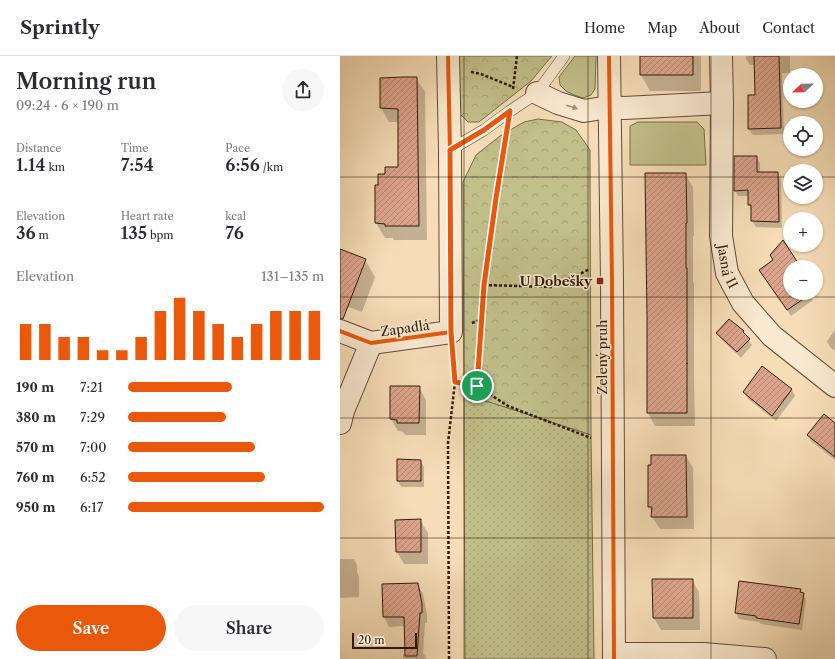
<!DOCTYPE html>
<html lang="en">
<head>
<meta charset="utf-8">
<style>
	:root { --surface:#fff; --page:#f7f7f7; --text:#2b2b33; --muted:#7c7c81; --line:#e1e1e2; --accent:#ea580c }
	body { margin:0; font-family:"Libre Caslon Text",serif; background:var(--page); color:var(--text); height:100vh; display:flex; flex-direction:column; font-size:15px; white-space:nowrap }
	* { box-sizing:border-box; margin:0 }
	p { font-size:13px; color:var(--muted) }
	.icon { flex:none; width:22px; height:22px; fill:none; stroke:currentColor; stroke-width:2; stroke-linecap:round; stroke-linejoin:round }
	.map { position:relative; flex:1; overflow:hidden }
	.drawer { display:flex; flex-direction:column; background:var(--surface); width:340px }
	.drawer>* { flex:none }
	.needle { width:26px; rotate:248deg }
	.tools { position:absolute; left:443px; top:12px; display:grid; gap:8px }
	.tools a { display:grid; place-items:center; width:40px; height:40px; border-radius:50%; background:var(--surface); box-shadow:0 1px 3px #0004; font-size:20px }
	.scale { position:absolute; left:12px; bottom:10px; width:65px; box-sizing:border-box; padding-left:4px; border:2px solid #301b0a; border-top:0; font-size:11px; line-height:14px; white-space:nowrap; color:#301b0a; -webkit-text-stroke:3px #f9e9d0; paint-order:stroke }
	.pin { position:absolute; display:grid; place-items:center; width:34px; height:34px; color:#fff; margin:-17px; border:2px solid #fff; border-radius:50%; box-shadow:0 1px 4px #0007 }
	.round { display:grid; place-items:center; flex:none; width:42px; height:42px; border-radius:21px; background:var(--page) }
	.summary { display:flex; align-items:center; justify-content:space-between; height:68px; padding:0 16px }
	h1 { font-size:22px; font-weight:600; line-height:30px }
	.stats { display:grid; grid-template-columns:repeat(3,1fr); gap:6px; height:68px; padding:4px 16px }
	.stats div { display:grid; align-content:center }
	.stats b { font-size:17px; font-weight:600 }
	.stats small { font-size:11px; font-weight:400 }
	.stats p { font-size:11px }
	.chart { height:112px; padding:8px 16px }
	.chart p { display:flex; justify-content:space-between }
	.chart svg { width:100%; height:72px; margin-top:4px; stroke:var(--accent); stroke-width:6 }
	.button { display:flex; gap:8px; margin-top:auto; padding:8px 16px }
	.button a { flex:1; height:46px; border-radius:24px; background:var(--accent); color:#fff; font-size:16px; font-weight:600; line-height:46px; text-align:center }
	.button a+a { background:var(--page); color:var(--text) }
	ul { padding:0 16px; list-style:none; font-size:13px }
	li { display:grid; grid-template-columns:64px 48px 1fr; align-items:center; height:30px }
	li i { height:10px; border-radius:5px; background:var(--accent) }
	header { display:flex; align-items:center; gap:24px; box-sizing:border-box; height:56px; padding:0 20px; background:var(--surface); border-bottom:1px solid var(--line) }
	header strong { font-size:19px }
	nav { display:flex; gap:22px; margin-inline-start:auto; font-size:14px }
	main { display:flex; flex:1; min-height:0 }
	.map>svg:first-child { display:block }
</style>
</head>
<body>
<header>
<strong>Sprintly</strong>
<nav><a>Home</a><a>Map</a><a>About</a><a>Contact</a></nav>
</header>
<main>
<section class="drawer">
<div class="summary"><div><h1>Morning run</h1><p>09:24 · 6 × 190 m</p></div><a class="round"><svg class="icon" aria-label="share" viewBox="0 0 24 24"><path d="M12 15V3M7 8l5-5 5 5M5 13v7h14v-7"/></svg></a></div>
<div class="stats">
<div><p>Distance</p><b>1.14<small> km</small></b></div>
<div><p>Time</p><b>7:54</b></div>
<div><p>Pace</p><b>6:56<small> /km</small></b></div>
</div>
<div class="stats">
<div><p>Elevation</p><b>36<small> m</small></b></div>
<div><p>Heart rate</p><b>135<small> bpm</small></b></div>
<div><p>kcal</p><b>76</b></div>
</div>
<div class="chart"><p><span>Elevation</span>131–135 m</p>
<svg viewBox="0 0 160 44" preserveAspectRatio="none"><path d="M5 44V22M15 44V22M25 44V30M35 44V30M45 44V38M55 44V38M65 44V30M75 44V14M85 44V6M95 44V14M105 44V22M115 44V30M125 44V22M135 44V14M145 44V14M155 44V14"/></svg>
</div>
<ul>
<li><b>190 m</b>7:21<i style="width:53%"></i></li>
<li><b>380 m</b>7:29<i style="width:50%"></i></li>
<li><b>570 m</b>7:00<i style="width:65%"></i></li>
<li><b>760 m</b>6:52<i style="width:70%"></i></li>
<li><b>950 m</b>6:17<i style="width:100%"></i></li>
</ul>
<div class="button"><a>Save</a><a>Share</a></div>
</section>
<div class="map">
<svg width="495" height="603" viewBox="0 0 495 603">
	<defs>
		<pattern id="forest-crowns" width="20" height="18" patternUnits="userSpaceOnUse"><rect width="20" height="18" fill="#c1bf8a"/><path d="M2 6a3 3 0 1 1 6 0M12 15a3 3 0 1 1 6 0" fill="none" stroke="#a6a476"/></pattern>
		<pattern id="garden-dots" width="8" height="8" patternUnits="userSpaceOnUse"><rect width="8" height="8" fill="#c1bf8a"/><path d="M2 2h.1M6 6h.1" fill="none" stroke="#a6a476" stroke-width="1.8" stroke-linecap="round"/></pattern>
		<pattern id="building-hatch" width="6" height="6" patternUnits="userSpaceOnUse"><rect width="6" height="6" fill="#dca48c"/><path d="M-1 1l2-2M0 6l6-6M5 7l2-2" fill="none" stroke="#b38571"/></pattern>
	</defs>
	<rect width="100%" height="100%" fill="#f6ddb7"/>
	<filter id="stains"><feTurbulence type="fractalNoise" baseFrequency=".005" numOctaves="4"/><feColorMatrix values="0 0 0 0 .2 0 0 0 0 .09 0 0 0 0 .02 0 0 0 .5 -.17"/></filter>
	<radialGradient id="worn" r=".72"><stop offset=".6" stop-color="#630" stop-opacity="0"/><stop offset="1" stop-color="#630" stop-opacity=".3"/></radialGradient>
	<!-- grass -->
	<path fill="#c1bf8a" stroke="#786d4a" d="M235 0H256L255 33 251 39 243 42 234 39 226 35 220 29 219 21Z
		M298 66H357L364 73 366 109H290V70Z"/>
	<!-- forest -->
	<path fill="url(#forest-crowns)" stroke="#786d4a" d="M119 0H212L191 25 139 66H128L120 58Z
		M198 63 222 66 236 74 250 94 251 379 124 338 123 126 136 99 160 80 184 66Z"/>
	<!-- garden -->
	<path fill="url(#garden-dots)" stroke="#786d4a" d="M124 338 251 379 254 603H125L124 380Z"/>
	<!-- shadow -->
	<path fill="#0003" d="M301 0H361V35H310L301 19Z
		M406 0H450V17H442L444 78 413 79 409 73V40H416L415 9H410L406 3Z
		M76 22 85 36 87 184H54L53 182H45L36 167V130H39L46 119 59 112V66H49L41 52Z
		M416 101 420 107V117H437L441 123 442 172 416 171 412 165V153L409 149V140H398L395 134Z
		M345 118 353 131 354 180H353V225L354 227V322L355 370H315L308 357Z
		M0 194 25 204 35 221 22 256 0 248Z
		M458 207 460 211H450V237H469L473 244 451 260 424 220Z
		M390 264 403 276 412 289 401 302 381 283 377 277Z
		M495 274V295L490 291 487 285Z
		M422 311 452 334 455 340 436 365 408 343 404 336Z
		M79 331 86 344V379H65L63 376 58 375 51 363Z
		M495 368V404L471 385 468 379Z
		M346 400 353 412 354 473H320L312 461V457L309 451Z
		M80 405 84 411V431H61L58 425Z
		M80 464 88 477V508H64L57 496Z
		M0 503H14L17 509V516L19 520V541L0 542Z
		M352 524 359 536 360 574H321L314 562Z
		M77 528 83 538 87 558V567H85L83 597 87 603H52H63V598H66L65 570 49 571 44 561Z
		M460 534 466 544 462 574 421 568 419 566 399 563 396 557Z"/>
	<!-- building -->
	<path fill="url(#building-hatch)" stroke="#301b0a" d="M300 0H353V19H300Z
		M414 0H439L441 72 408 73V39H415Z
		M63 21H77L79 170H45V168L35 167V129H38V118H45V111H58V53L40 52V22Z
		M394 100H417V116H438L439 166 411 165V149H408V134L394 135Z
		M305 117H346L347 167H346V212H347V308V307V357H307V262Z
		M443 184 458 207 452 211H450V237H470L471 238 447 254 419 214 433 204 430 199Z
		M0 193 26 203 3 263H0Z
		M389 263 404 275 403 276 410 283 397 296 376 277Z
		M422 310 452 333 432 360 403 336Z
		M50 330H80L79 367H57V364L50 363Z
		M484 358 495 367V401L467 379Z
		M311 399H346L347 461H311L312 451H308V409H311Z
		M57 403 81 404V425H57Z
		M81 463V496H56L55 464Z
		M312 523H353V562H313Z
		M399 525 461 533 460 536 464 537 459 568 416 562V560L395 557Z
		M78 527 82 548V557H80L77 600H65L64 561H43L42 528Z"/>
	<g fill="none" stroke-linecap="round" stroke-linejoin="round">
		<defs>
			<path id="service" d="M110 94 144 74 170 55 197 37 224 0"/>
			<g id="minor">
				<path id="s1" d="M381 0 382 47 381 180 387 217 403 247 432 280 495 330"/>
				<path d="M197 37 218 47 244 55 269 51 284 52 382 47"/>
				<path d="M0 275 31 287 111 276 110 94 108 0"/>
				<path d="M0 367 3 355 31 287"/>
				<path d="M274 598H363L425 603"/>
			</g>
			<path id="tertiary" d="M269 0 272 226 274 603"/>
		</defs>
		<!-- service casing -->
		<use href="#service" stroke="#624c35" stroke-width="12"/>
		<!-- minor casing -->
		<use href="#minor" stroke="#624c35" stroke-width="24"/>
		<!-- tertiary casing -->
		<use href="#tertiary" stroke="#624c35" stroke-width="24"/>
		<!-- path -->
		<path stroke="#301b0a" stroke-width="2.5" stroke-dasharray="3 2" stroke-linecap="butt" d="M131 16 141 18 173 31
			M173 33 177 0
			M144 229 212 231 250 213
			M132 267 143 263
			M115 326 137 330 144 229 156 142 167 78
			M137 330 168 350 251 382
			M109 603 108 387 115 326 112 298"/>
		<!-- service -->
		<use href="#service" stroke="#f9e9d0" stroke-width="11"/>
		<!-- minor -->
		<use href="#minor" stroke="#f9e9d0" stroke-width="22"/>
		<!-- tertiary -->
		<use href="#tertiary" stroke="#f9e9d0" stroke-width="22"/>
		<defs>
			<path id="cycleway" d="M269 0 272 226 274 603
				M0 275 31 287 111 276 110 94 108 0"/>
		</defs>
		<!-- cycleway casing -->
		<use href="#cycleway" stroke="#f9e9d0" stroke-width="6"/>
		<!-- cycleway -->
		<use href="#cycleway" stroke="#e8590c" stroke-width="4"/>
	</g>
	<!-- one-way arrows -->
	<defs><path id="oneway-solid" d="M-6-.8H1V-3.2L6.5 0L1 3.2V.8H-6Z"/></defs>
	<use fill="#9f8c77" href="#oneway-solid" transform="translate(232 51) rotate(18)"/>
	<g fill="none" stroke-linecap="round" stroke-linejoin="round">
		<defs>
			<path id="route" d="M170 55 156 142 144 229 137 330 115 326 111 276 110 94 144 74Z"/>
		</defs>
		<!-- route casing -->
		<use href="#route" stroke="#fff" stroke-width="8"/>
		<!-- route -->
		<use href="#route" stroke="#ea580c" stroke-width="5"/>
	</g>
	<!-- grid -->
	<path fill="none" stroke="#301b0a" stroke-width="1" stroke-opacity="0.55" d="M124 0V603M248 0V603M371 0V603M0 121H450M476 121H495M0 241H495M0 362H495M0 482H495"/>
	<!-- markers -->
	<rect fill="#8f2418" stroke="#f9e9d0" stroke-width="1.5" x="256" y="221" width="8" height="8" rx="2"/>
	<g text-anchor="middle" stroke-width="3" stroke-linejoin="round" paint-order="stroke">
		<!-- street labels -->
		<g font-size="13" fill="#301b0a" stroke="#f9e9d0">
			<text dy="5" stroke="none"><textPath href="#s1" startOffset="211">Jasná II</textPath></text>
			<text transform="translate(65 272) rotate(-8)" y="5">Zapadlá</text>
			<text transform="translate(262 301) rotate(-90)" y="5">Zelený pruh</text>
		</g>
		<!-- poi labels -->
		<g font-size="13" font-weight="bold" fill="#301b0a" stroke="#f9e9d0" text-anchor="end">
			<text x="252" y="230">U Dobešky</text>
		</g>
	</g>
	<rect width="100%" height="100%" filter="url(#stains)"/>
	<rect width="100%" height="100%" fill="url(#worn)"/>
</svg>
<div class="tools">
<a><svg class="needle" viewBox="-14 -14 28 28"><path d="M0-13l5 13h-10z" fill="#e53935"/><path d="M0 13l5-13h-10z" fill="#7c7c81"/></svg></a>
<a><svg class="icon" aria-label="locate" viewBox="0 0 24 24"><circle cx="12" cy="12" r="6"/><path d="M12 2v4M12 18v4M2 12h4M18 12h4"/></svg></a>
<a><svg class="icon" aria-label="layers" viewBox="0 0 24 24"><path d="M12 4l9 5-9 5-9-5zM3 14l9 5 9-5"/></svg></a>
<a>+</a>
<a>−</a>
</div>
<div class="scale">20 m</div>
<div class="pin" style="left:137px;top:330px;background:#1e9e55"><svg class="icon" aria-label="arrive" viewBox="0 0 24 24"><path d="M6 21V4h12l-3 4 3 4H6"/></svg></div>
</div>
</main>
</body>
</html>
